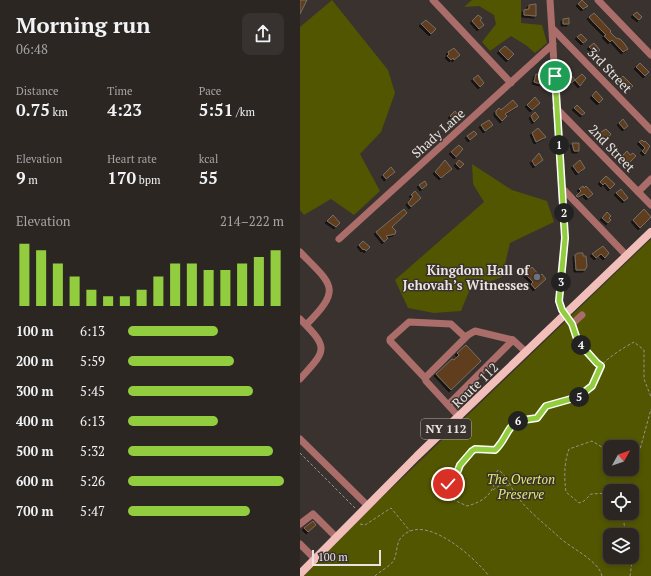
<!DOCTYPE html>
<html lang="en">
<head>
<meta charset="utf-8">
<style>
	:root { --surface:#2b2622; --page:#37322f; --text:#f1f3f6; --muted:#a6a5a5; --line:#474340; --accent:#91cd3f }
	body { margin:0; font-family:"PT Serif",serif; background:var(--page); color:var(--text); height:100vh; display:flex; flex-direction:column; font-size:15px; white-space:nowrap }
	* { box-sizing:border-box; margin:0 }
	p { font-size:13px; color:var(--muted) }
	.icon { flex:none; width:22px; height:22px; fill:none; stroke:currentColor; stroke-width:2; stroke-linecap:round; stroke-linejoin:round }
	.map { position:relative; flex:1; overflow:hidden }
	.drawer { display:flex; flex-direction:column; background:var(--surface); width:300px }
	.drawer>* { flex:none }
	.needle { width:26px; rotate:50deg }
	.tools { position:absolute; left:303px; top:440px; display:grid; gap:8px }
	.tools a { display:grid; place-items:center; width:36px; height:36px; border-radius:8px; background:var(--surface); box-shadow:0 2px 6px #0003,0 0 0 1px var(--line); font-size:20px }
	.scale { position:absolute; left:12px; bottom:10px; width:69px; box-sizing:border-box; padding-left:4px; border:2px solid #e9e4e2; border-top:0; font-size:11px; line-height:14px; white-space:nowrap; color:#e9e4e2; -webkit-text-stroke:3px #39322e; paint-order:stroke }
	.pin { position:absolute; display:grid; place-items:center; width:34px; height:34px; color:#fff; margin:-17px; border:2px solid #fff; border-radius:50%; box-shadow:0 1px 4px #0007 }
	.km { position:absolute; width:20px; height:20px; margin:-10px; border-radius:50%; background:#222; color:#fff; font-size:11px; line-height:20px; text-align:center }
	.round { display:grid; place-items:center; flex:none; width:42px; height:42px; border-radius:8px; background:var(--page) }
	.overview { display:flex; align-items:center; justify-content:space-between; height:68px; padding:0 16px }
	h1 { font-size:22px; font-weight:700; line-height:30px }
	.figures { display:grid; grid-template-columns:repeat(3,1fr); gap:6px; height:68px; padding:4px 16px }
	.figures div { display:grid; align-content:center }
	.figures b { font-size:17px; font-weight:700 }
	.figures small { font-size:11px; font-weight:400 }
	.figures p { font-size:11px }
	.chart { height:112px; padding:8px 16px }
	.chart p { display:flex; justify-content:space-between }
	.chart svg { width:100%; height:72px; margin-top:4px; stroke:var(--accent); stroke-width:6 }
	ul { padding:0 16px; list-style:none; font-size:13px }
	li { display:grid; grid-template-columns:64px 48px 1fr; align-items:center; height:30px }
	li i { height:10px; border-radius:5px; background:var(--accent) }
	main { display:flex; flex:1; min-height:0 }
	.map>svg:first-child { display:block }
</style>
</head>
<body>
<main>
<section class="drawer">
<div class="overview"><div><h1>Morning run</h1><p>06:48</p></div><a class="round"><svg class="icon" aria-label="share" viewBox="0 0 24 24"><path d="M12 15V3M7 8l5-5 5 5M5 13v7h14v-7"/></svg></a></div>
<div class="figures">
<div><p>Distance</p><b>0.75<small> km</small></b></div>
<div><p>Time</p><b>4:23</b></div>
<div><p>Pace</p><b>5:51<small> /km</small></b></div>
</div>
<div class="figures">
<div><p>Elevation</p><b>9<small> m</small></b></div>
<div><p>Heart rate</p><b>170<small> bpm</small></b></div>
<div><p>kcal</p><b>55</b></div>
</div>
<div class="chart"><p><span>Elevation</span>214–222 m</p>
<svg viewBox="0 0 160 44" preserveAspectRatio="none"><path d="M5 44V6M15 44V10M25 44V18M35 44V26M45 44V34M55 44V38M65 44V38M75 44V34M85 44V26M95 44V18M105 44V18M115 44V22M125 44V22M135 44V18M145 44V14M155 44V10"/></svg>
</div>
<ul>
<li><b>100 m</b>6:13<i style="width:58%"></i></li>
<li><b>200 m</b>5:59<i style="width:68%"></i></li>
<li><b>300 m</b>5:45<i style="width:80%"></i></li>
<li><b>400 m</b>6:13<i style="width:58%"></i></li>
<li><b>500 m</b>5:32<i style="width:93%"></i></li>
<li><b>600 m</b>5:26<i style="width:100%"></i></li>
<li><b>700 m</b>5:47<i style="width:78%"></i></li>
</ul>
</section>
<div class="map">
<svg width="351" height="576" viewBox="0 0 351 576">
	<defs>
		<filter id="shadow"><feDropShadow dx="-2" dy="2" stdDeviation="0" flood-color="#0009"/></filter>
	</defs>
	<rect width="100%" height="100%" fill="#39322e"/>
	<!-- green -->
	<path fill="#525601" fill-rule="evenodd" d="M32 0 88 70 95 93 81 132 60 154 80 191 54 215 31 199 4 215 0 210V27Z
		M172 0H221V23L242 25 247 43 235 53 227 46 211 36 190 51 182 42 196 24 194 15 179 6 164 7Z
		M172 164 212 190 247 201 254 222 210 243 202 277 170 289 161 311 134 313 108 308 95 280 184 202 173 184Z
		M351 239V576H4L69 510ZM310 447H332V469H310ZM310 491H332V513H310ZM310 535H332V557H310Z"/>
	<!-- building -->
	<path fill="#613e1b" stroke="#756f69" filter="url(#shadow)" d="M0 0H7L0 14Z
		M282 0 288 6 283 9 278 4Z
		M236 4V16L224 15V10L229 9V5Z
		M337 12 342 17 339 20 333 15Z
		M294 13 311 31 310 32 316 38 320 39 324 43 328 49 323 52 312 40 310 42 304 36 306 35 293 22 289 17Z
		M178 15 182 18 180 20 184 25 179 29 172 21Z
		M269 18V24H263V19Z
		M126 20 136 29 131 34 121 24Z
		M281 34 287 40 283 43 277 37Z
		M294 43 300 50 296 54 289 47Z
		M205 46 214 54 208 60 199 51Z
		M154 48 160 55 154 60 153 58 151 60 147 56 149 54 148 52Z
		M340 63 349 72 345 76 336 67Z
		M309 64 316 71 312 75 306 68Z
		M236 74 242 76 241 84 234 82Z
		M282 74 286 78 280 86 275 80Z
		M178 75 184 83 180 87 173 79Z
		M271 75 275 80 271 83 267 79Z
		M323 76 333 86 328 90 319 80Z
		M296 91 303 99 299 103 292 96Z
		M235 97 240 103 232 110 227 105Z
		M213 100 218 106 205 114 207 116 202 121 196 114V111L199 108 201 110Z
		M277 105 285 113 282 115 274 108Z
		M155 111 158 115 153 119 150 116Z
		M235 112 239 117 234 122 231 116Z
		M323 119 328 126 324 129 319 123Z
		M189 120 193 125 185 131 181 125Z
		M238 128 246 137 236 142 232 133Z
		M306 129 311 134 305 142 298 134Z
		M174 131 177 134 170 140 167 136Z
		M342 140 344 142 345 141 350 146 345 154 342 151 345 148 339 142Z
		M272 143H279V151H274Z
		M159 145 163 149 156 157 151 152Z
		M327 151 330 155 333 153 336 156 329 163 322 156Z
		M239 153 243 160 235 166 232 161Z
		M145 160 152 169 141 178 135 172Z
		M159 160 164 164 160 168 156 164Z
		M280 160 285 168 278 173 273 166Z
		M91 167 95 172 86 179 83 175Z
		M306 176 315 184 310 189 305 183 303 185 300 182Z
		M125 181 127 185 122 189 119 185Z
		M283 186 284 188 286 186 293 194 288 198 284 194 278 197 276 196 281 191 279 189Z
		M321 189 328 198 324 201 316 193Z
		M115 191 121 198 111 207 108 203 113 196 111 195Z
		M104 209 107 213 92 227 96 231 95 234 86 236 88 238 84 242 76 232Z
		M344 209 351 217 340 228 333 220Z
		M307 212 311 216 309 218 311 220 308 223 302 218Z
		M33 215 40 223 36 227 27 221Z
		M63 241 70 247 66 251 64 249 63 250 59 245Z
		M303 246 309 253 305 258 301 254 296 258 292 254Z
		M278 253H283V256H286L287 266 285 270H276L275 255Z
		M232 267 240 276 242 274 246 279 235 289 231 284 233 282 225 274Z
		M166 345 181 361 151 390 136 374 152 359 154 360 159 355 157 353Z
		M13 521 16 525 8 532 4 528Z"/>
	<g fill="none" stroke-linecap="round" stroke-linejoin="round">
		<!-- path -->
		<path stroke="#97918e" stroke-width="1" stroke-dasharray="3 2" stroke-linecap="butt" d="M274 329 278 342 301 365
			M310 452 292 441 269 449C264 463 264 477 266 492L279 503 284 501 291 494 310 493
			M0 453 55 508
			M332 460 339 453 351 409
			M193 490 202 484 211 486
			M325 513 324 525 335 537V541L330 576
			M60 524 65 525 91 508 110 531
			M75 576C80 571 91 566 94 560 97 554 96 545 100 539 122 509 175 558 189 576
			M302 576C299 561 271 548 260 538 245 524 225 509 214 492 210 485 206 474 198 470L196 473C195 492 186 501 167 506L152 499 145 492V487L155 478 160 465 172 451 175 449 195 450C205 441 206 429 217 421L237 418C252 395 266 406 284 393 297 383 293 376 302 365 308 357 325 347 334 342L344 350V379L351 397"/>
		<!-- minor -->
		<path stroke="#ab6d69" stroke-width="7" d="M133 0 211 83
			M250 0 265 238 259 301 262 310 272 324 282 315
			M298 0 351 55
			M252 28 351 130
			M256 108 351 205
			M263 189 326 255
			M338 192 351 179
			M39 239 253 44
			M0 252C32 285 43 288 6 325
			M0 319C30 349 26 350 0 379
			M125 378 90 341V339L109 322 151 324 165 337
			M148 405 213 340
			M159 417 126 381 125 378 168 335 175 331 213 340 226 352
			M0 439 67 505
			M0 524 13 514 36 537
			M0 544 15 559"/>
		<!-- major -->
		<path stroke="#f2beb9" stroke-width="8" d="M0 574 117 456 351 232"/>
	</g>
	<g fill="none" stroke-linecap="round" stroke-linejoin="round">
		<defs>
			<path id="route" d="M148 484 155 478 160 465 172 451 175 449 195 450C206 440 206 429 217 421L237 418 246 406 278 397 292 386 301 366 297 363 278 342 272 324 262 310 259 301 265 238 255 76"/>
		</defs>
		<!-- route casing -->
		<use href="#route" stroke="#fff" stroke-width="8"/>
		<!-- route -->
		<use href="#route" stroke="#91cd3f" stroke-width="5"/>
	</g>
	<!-- markers -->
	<circle fill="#6b7280" stroke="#39322e" stroke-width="1.5" cx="237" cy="277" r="4"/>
	<g text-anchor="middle" stroke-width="3" stroke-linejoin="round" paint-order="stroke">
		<!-- shield labels -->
		<rect fill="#39322e" stroke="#b4afac" stroke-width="1" x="121" y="419" width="50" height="20" rx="3"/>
		<g font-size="12" font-weight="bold" fill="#e9e4e2">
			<text x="146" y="433">NY 112</text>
		</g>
		<!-- street labels -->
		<g font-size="13" fill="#e9e4e2" stroke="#39322e">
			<text transform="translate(310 70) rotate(46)" y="5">3rd Street</text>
			<text transform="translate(138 133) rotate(-42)" y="5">Shady Lane</text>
			<text transform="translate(312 148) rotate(46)" y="5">2nd Street</text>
			<text transform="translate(175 385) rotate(-44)" y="5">Route 112</text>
		</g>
		<!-- poi labels -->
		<g font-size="13" font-weight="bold" fill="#e9e4e2" stroke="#39322e" text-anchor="end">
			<text x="229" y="275">Kingdom Hall of<tspan x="229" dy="15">Jehovah’s Witnesses</tspan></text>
		</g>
		<!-- park labels -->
		<g font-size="13" font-style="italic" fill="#e2eb70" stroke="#39322e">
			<text x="221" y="484">The Overton<tspan x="221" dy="15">Preserve</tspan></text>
		</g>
	</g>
</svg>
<div class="tools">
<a><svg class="needle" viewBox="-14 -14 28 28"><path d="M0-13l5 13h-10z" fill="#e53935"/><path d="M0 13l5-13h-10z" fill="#a6a5a5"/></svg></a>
<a><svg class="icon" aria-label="locate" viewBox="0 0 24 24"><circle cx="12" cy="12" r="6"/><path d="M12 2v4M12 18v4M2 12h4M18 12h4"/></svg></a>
<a><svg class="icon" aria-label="layers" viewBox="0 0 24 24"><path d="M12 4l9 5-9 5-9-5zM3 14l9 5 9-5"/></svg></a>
</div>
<div class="scale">100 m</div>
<div class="pin" style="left:255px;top:76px;background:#1e9e55"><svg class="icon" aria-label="arrive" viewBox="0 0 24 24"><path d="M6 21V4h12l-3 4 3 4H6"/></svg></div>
<div class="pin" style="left:148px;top:484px;background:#d93025"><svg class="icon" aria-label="check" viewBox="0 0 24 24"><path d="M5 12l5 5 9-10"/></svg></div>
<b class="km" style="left:259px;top:145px">1</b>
<b class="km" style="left:264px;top:213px">2</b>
<b class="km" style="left:261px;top:282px">3</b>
<b class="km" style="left:281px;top:345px">4</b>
<b class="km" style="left:279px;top:397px">5</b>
<b class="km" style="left:218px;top:421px">6</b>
</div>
</main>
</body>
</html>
